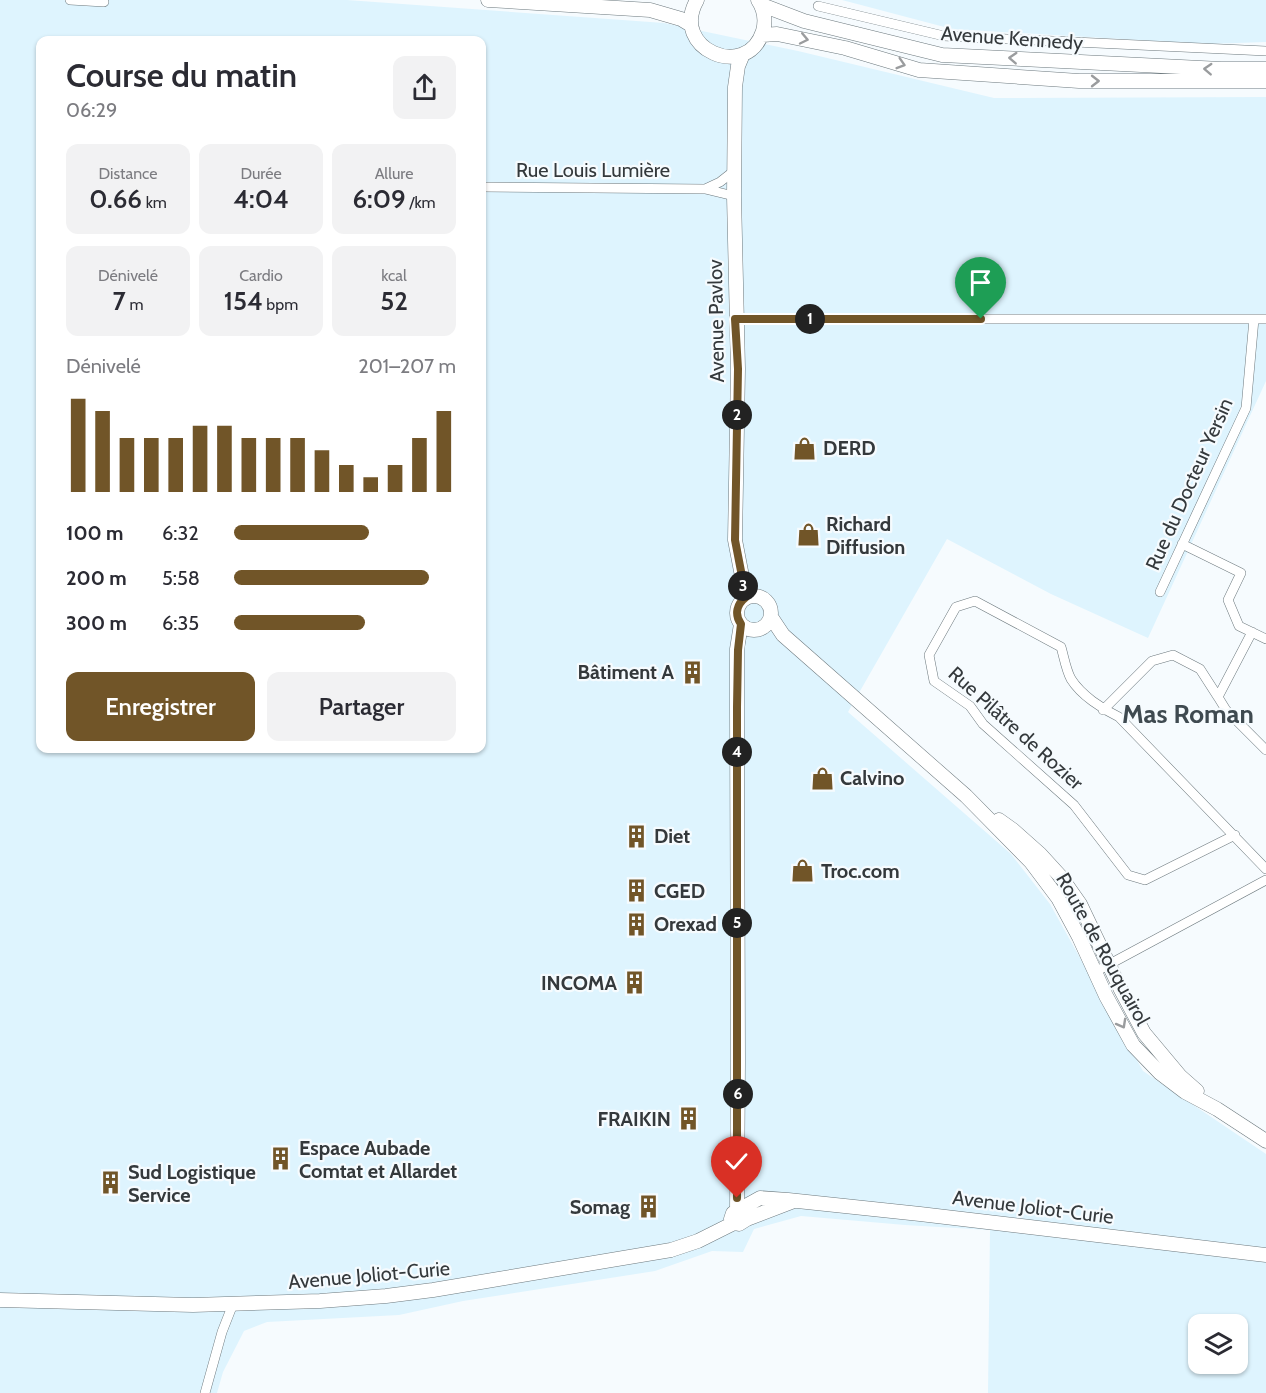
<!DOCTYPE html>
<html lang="fr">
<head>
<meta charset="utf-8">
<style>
	:root { --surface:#fff; --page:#f2f2f3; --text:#2b2b33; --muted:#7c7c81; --accent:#715528 }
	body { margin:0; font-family:Cabin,sans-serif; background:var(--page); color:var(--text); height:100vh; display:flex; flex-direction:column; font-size:22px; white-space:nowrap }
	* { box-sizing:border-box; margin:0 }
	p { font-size:20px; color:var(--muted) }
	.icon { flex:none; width:33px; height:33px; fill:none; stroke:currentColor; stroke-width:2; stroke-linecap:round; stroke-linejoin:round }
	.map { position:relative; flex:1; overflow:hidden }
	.details { position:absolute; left:36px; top:36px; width:450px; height:717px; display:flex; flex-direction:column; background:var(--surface); border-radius:12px; box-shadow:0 2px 4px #0004 }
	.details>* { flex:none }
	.fabs { position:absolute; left:1188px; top:1314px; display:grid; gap:12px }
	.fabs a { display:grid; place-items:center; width:60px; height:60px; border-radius:12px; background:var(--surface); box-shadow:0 2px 4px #0004; font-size:30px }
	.pin { position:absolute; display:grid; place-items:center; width:51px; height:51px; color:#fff; margin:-62px -26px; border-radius:50% 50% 50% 0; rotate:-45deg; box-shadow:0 0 6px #0007 }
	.pin .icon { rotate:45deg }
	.km { position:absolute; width:30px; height:30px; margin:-15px; border-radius:50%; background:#222; color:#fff; font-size:16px; line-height:30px; text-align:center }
	.round { display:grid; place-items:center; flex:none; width:63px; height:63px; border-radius:12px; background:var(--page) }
	.head { display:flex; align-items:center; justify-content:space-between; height:102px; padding:0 30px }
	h1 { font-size:33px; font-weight:600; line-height:45px }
	.metrics { display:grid; grid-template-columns:repeat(3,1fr); gap:9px; height:102px; padding:6px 30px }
	.metrics div { display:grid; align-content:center; border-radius:12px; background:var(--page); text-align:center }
	.metrics b { font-size:26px; font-weight:600 }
	.metrics small { font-size:16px; font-weight:400 }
	.metrics p { font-size:16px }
	.chart { height:168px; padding:12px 30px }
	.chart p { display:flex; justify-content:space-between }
	.chart svg { width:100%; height:108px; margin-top:6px; stroke:var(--accent); stroke-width:6 }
	.button { display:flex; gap:12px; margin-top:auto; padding:12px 30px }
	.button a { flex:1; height:69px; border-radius:12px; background:var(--accent); color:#fff; font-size:24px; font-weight:600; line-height:69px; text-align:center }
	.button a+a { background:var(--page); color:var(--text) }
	ul { padding:0 30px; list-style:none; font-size:20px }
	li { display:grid; grid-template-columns:96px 72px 1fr; align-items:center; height:45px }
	li i { height:15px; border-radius:8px; background:var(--accent) }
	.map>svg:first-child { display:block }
</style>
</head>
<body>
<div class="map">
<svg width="1266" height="1393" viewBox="0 0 1266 1393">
	<rect width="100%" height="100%" fill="#f6fbfe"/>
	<!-- built -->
	<path fill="#def4fe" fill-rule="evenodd" d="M0 0H347L664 23 798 51 994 98 1266 97V381L1148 638 1051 594 947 539 848 712 1011 854 1050 904 1143 1071 1266 1154V1393H988L990 1230 905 1225 801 1216 754 1229 743 1252 712 1251 655 1271 463 1301 399 1315 267 1322 244 1331 223 1372 217 1393H0ZM40 40H482V748H40ZM1198 1324H1238V1364H1198Z
		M842 0H1266V42L1206 44 952 29Z"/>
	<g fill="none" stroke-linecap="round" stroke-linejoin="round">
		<defs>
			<path id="street" d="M70 0 104 2
				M818 6 944 36 1266 51
				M482 187 705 189 734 196
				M705 189 720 182 734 171
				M736 319H1266
				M1182 544 1241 573 1228 600 1239 626 1266 639
				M1160 592 1246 408 1254 319
				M1252 632 1218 697 1226 710 1266 750
				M1103 710 1152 661 1173 655 1200 669 1218 697
				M1235 835 1145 880 1128 875 1074 805 983 724 970 706 934 681 929 655 956 607 975 601 1061 647C1064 657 1066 670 1071 679 1081 695 1102 709 1119 717L1266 869
				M1095 972 1266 880
				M205 1393 222 1332 233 1304"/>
			<path id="secondary" d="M488 0 650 10 681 19 691 25
				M697 0C669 49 747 82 763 31 766 20 764 9 758 0
				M762 5 804 21 942 55 1221 69H1266
				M762 35 777 34 845 48 919 70 1079 81H1266
				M743 54 738 66 735 87 734 196 738 369 735 540 746 597
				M737 613a17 17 0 1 1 34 0a17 17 0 1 1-34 0Z
				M771 617 783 635 966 796 1031 862 1058 898 1079 937 1106 996 1133 1045 1160 1073 1185 1092 1217 1109 1266 1141
				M999 820 1013 830 1040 854 1061 877 1080 904 1121 990 1144 1033 1180 1076 1197 1091
				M794 1201 747 1219 739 1224 734 1223 731 1219 733 1213 760 1198 788 1200 920 1214 1266 1255
				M737 1211 738 1062 737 707V649L741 624
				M0 1300 193 1305 320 1301 386 1296 433 1290 671 1250 698 1241 734 1223"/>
		</defs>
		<!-- street casing -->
		<use href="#street" stroke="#6d797e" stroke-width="10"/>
		<!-- secondary casing -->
		<use href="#secondary" stroke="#6d797e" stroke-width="15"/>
		<!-- street -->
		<use href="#street" stroke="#fff" stroke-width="9"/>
		<!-- secondary -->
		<use href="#secondary" stroke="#fff" stroke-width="14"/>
	</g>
	<!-- one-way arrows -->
	<defs><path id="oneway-chevron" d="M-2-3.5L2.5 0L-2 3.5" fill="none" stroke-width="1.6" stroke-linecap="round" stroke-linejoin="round" transform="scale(1.5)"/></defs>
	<g stroke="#9a9c9e">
		<use href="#oneway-chevron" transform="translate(804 39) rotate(12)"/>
		<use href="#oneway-chevron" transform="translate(1013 58) rotate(-177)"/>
		<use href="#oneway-chevron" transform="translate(901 64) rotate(17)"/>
		<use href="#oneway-chevron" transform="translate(1208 69) rotate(-177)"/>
		<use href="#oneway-chevron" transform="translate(1095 81)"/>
		<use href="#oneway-chevron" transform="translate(1122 1024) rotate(61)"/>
	</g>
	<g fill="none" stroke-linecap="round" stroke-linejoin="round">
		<defs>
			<path id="route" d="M737 1198V707L738 650 741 624C734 614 737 604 746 597L735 540 738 369 735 319H981"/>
		</defs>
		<!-- route casing -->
		<use href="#route" stroke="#fff" stroke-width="12"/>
		<!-- route -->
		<use href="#route" stroke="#715528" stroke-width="8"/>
	</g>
	<!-- icons -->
	<defs>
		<symbol id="shop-bare" viewBox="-9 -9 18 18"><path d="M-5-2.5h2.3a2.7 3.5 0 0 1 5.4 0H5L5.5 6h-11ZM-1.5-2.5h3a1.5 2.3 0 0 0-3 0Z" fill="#715528" stroke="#f6fbfe" stroke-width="2.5" paint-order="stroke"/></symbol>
		<symbol id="building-bare" viewBox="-9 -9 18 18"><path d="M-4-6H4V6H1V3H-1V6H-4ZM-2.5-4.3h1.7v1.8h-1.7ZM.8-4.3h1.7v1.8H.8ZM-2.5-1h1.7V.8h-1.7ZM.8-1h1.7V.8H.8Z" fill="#715528" stroke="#f6fbfe" stroke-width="2.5" paint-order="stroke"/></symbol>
	</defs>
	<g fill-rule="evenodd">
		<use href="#shop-bare" x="788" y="432" width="33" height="33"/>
		<use href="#shop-bare" x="792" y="518" width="33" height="33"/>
		<use href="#building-bare" x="676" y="656" width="33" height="33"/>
		<use href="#shop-bare" x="806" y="762" width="33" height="33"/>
		<use href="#building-bare" x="620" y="820" width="33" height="33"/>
		<use href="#shop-bare" x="786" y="854" width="33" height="33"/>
		<use href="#building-bare" x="620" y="874" width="33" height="33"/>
		<use href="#building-bare" x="620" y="908" width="33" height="33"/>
		<use href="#building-bare" x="618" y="966" width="33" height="33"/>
		<use href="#building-bare" x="672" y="1102" width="33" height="33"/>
		<use href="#building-bare" x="264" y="1142" width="33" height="33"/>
		<use href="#building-bare" x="94" y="1166" width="33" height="33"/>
		<use href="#building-bare" x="632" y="1190" width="33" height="33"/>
	</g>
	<g text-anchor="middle" stroke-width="4.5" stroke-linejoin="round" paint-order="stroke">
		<!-- street labels -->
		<g font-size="20" fill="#34393c" stroke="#f6fbfe">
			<text transform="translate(1012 38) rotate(4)" y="7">Avenue Kennedy</text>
			<text x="593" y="177">Rue Louis Lumière</text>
			<text transform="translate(716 321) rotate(-91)" y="7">Avenue Pavlov</text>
			<text transform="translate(1189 484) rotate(-66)" y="7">Rue du Docteur Yersin</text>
			<text transform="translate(1016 728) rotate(42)" y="7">Rue Pilâtre de Rozier</text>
			<text transform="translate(1103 949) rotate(61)" y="7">Route de Rouquairol</text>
			<text transform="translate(1033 1207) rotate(7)" y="7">Avenue Joliot-Curie</text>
			<text transform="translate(369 1275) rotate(-5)" y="7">Avenue Joliot-Curie</text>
		</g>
		<!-- poi labels -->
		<g font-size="20" font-weight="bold" fill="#34393c" stroke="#f6fbfe" text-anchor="start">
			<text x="823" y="455">DERD</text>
			<text x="826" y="531">Richard<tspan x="826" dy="23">Diffusion</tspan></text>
			<text x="674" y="679" text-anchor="end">Bâtiment A</text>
			<text x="840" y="785">Calvino</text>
			<text x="654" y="843">Diet</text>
			<text x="821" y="878">Troc.com</text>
			<text x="654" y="898">CGED</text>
			<text x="654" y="931">Orexad</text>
			<text x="617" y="990" text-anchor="end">INCOMA</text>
			<text x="671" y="1126" text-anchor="end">FRAIKIN</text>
			<text x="299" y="1155">Espace Aubade<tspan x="299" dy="23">Comtat et Allardet</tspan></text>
			<text x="128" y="1179">Sud Logistique<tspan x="128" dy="23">Service</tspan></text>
			<text x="630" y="1214" text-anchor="end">Somag</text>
		</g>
		<!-- district labels -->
		<g font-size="26" font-weight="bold" fill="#3f4a50" stroke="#f6fbfe">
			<text x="1188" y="723">Mas Roman</text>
		</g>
	</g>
</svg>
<div class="fabs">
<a><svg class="icon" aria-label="layers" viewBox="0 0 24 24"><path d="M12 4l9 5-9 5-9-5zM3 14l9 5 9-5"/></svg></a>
</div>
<div class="pin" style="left:981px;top:319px;background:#1e9e55"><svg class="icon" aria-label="arrive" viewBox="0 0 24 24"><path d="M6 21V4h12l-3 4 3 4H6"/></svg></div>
<div class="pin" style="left:737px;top:1198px;background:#d93025"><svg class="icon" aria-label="check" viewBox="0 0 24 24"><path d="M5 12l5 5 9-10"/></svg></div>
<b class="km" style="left:810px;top:319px">1</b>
<b class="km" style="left:737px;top:415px">2</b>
<b class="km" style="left:743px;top:586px">3</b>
<b class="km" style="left:737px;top:752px">4</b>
<b class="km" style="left:737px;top:923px">5</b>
<b class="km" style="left:738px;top:1094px">6</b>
<section class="details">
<div class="head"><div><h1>Course du matin</h1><p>06:29</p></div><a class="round"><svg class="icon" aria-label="share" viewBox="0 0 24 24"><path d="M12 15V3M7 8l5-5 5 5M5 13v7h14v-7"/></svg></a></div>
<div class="metrics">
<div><p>Distance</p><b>0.66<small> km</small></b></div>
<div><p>Durée</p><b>4:04</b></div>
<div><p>Allure</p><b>6:09<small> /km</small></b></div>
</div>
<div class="metrics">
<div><p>Dénivelé</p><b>7<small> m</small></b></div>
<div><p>Cardio</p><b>154<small> bpm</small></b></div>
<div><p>kcal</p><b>52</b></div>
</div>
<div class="chart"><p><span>Dénivelé</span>201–207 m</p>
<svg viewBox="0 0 160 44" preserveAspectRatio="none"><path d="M5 44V6M15 44V11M25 44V22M35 44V22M45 44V22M55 44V17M65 44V17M75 44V22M85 44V22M95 44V22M105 44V27M115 44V33M125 44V38M135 44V33M145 44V22M155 44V11"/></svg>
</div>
<ul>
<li><b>100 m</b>6:32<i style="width:61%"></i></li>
<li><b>200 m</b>5:58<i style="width:88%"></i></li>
<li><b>300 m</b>6:35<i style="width:59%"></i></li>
</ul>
<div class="button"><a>Enregistrer</a><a>Partager</a></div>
</section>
</div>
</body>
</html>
